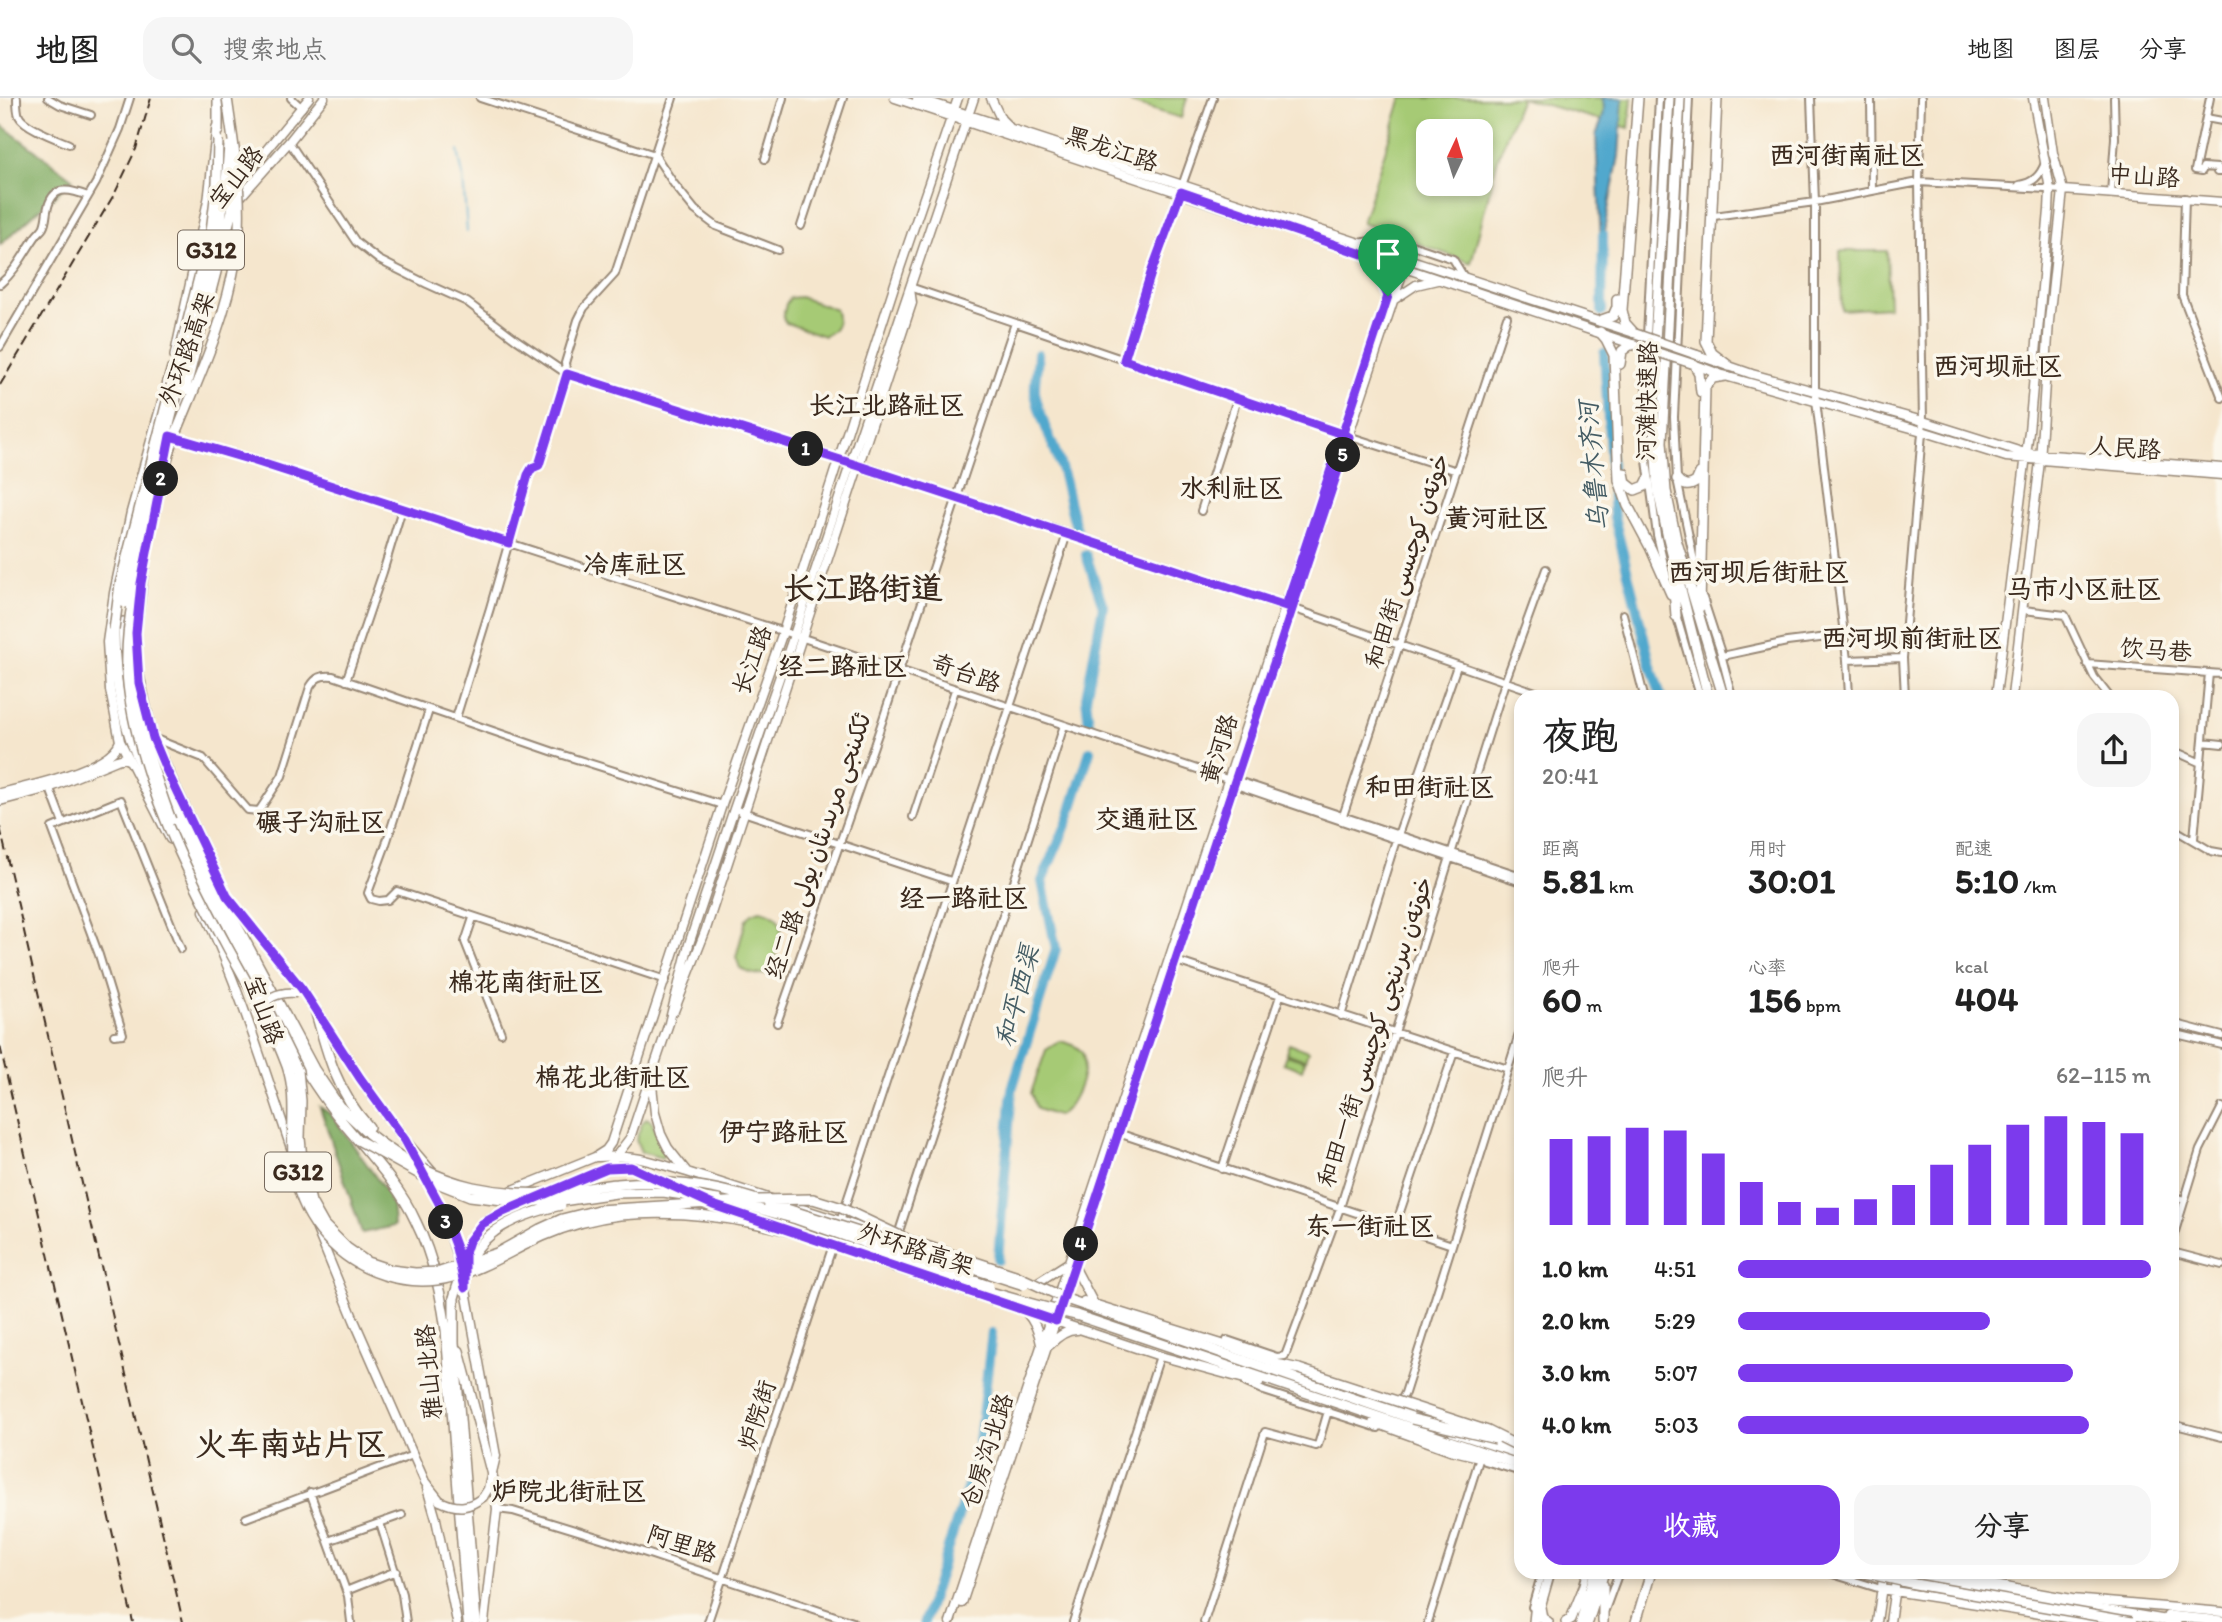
<!DOCTYPE html>
<html lang="zh">
<head>
<meta charset="utf-8">
<style>
	:root { --surface:#fff; --page:#f6f6f6; --text:#222; --muted:#767676; --line:#e0e0e0; --accent:#7c3aed }
	body { margin:0; font-family:Itim,"Playpen Sans Arabic","LXGW WenKai TC",sans-serif; background:var(--page); color:var(--text); height:100vh; display:flex; flex-direction:column; font-size:26px; white-space:nowrap }
	* { box-sizing:border-box; margin:0 }
	p { font-size:23px; color:var(--muted) }
	.icon { flex:none; width:38px; height:38px; fill:none; stroke:currentColor; stroke-width:2; stroke-linecap:round; stroke-linejoin:round }
	.map { position:relative; flex:1; overflow:hidden }
	.panel { position:absolute; left:1514px; top:592px; width:665px; height:889px; display:flex; flex-direction:column; background:var(--surface); border-radius:21px; box-shadow:0 4px 10px #0003 }
	.panel>* { flex:none }
	.needle { width:46px; rotate:4deg }
	.buttons { position:absolute; left:1416px; top:21px; display:grid; gap:14px }
	.buttons a { display:grid; place-items:center; width:77px; height:77px; border-radius:14px; background:var(--surface); box-shadow:0 4px 10px #0003; font-size:35px }
	.pin { position:absolute; display:grid; place-items:center; width:60px; height:60px; color:#fff; margin:-72px -30px; border-radius:50% 50% 50% 0; rotate:-45deg; box-shadow:0 0 7px #0007 }
	.pin .icon { rotate:45deg }
	.km { position:absolute; width:35px; height:35px; margin:-18px; border-radius:50%; background:#222; color:#fff; font-size:19px; line-height:35px; text-align:center }
	.round { display:grid; place-items:center; flex:none; width:74px; height:74px; border-radius:21px; background:var(--page) }
	.head { display:flex; align-items:center; justify-content:space-between; height:119px; padding:0 28px }
	h1 { font-size:38px; font-weight:800; line-height:52px }
	.figures { display:grid; grid-template-columns:repeat(3,1fr); gap:10px; height:119px; padding:7px 28px }
	.figures div { display:grid; align-content:center }
	.figures b { font-size:35px; font-weight:800 }
	.figures small { font-size:19px; font-weight:400 }
	.figures p { font-size:19px }
	.chart { height:196px; padding:14px 28px }
	.chart p { display:flex; justify-content:space-between }
	.chart svg { width:100%; height:126px; margin-top:7px; stroke:var(--accent); stroke-width:6 }
	.primary-button { display:flex; gap:14px; margin-top:auto; padding:14px 28px }
	.primary-button a { flex:1; height:80px; border-radius:21px; background:var(--accent); color:#fff; font-size:28px; font-weight:800; line-height:80px; text-align:center }
	.primary-button a+a { background:var(--page); color:var(--text) }
	ul { padding:0 28px; list-style:none; font-size:23px }
	li { display:grid; grid-template-columns:112px 84px 1fr; align-items:center; height:52px }
	li i { height:18px; border-radius:9px; background:var(--accent) }
	header { display:flex; align-items:center; gap:42px; box-sizing:border-box; height:98px; padding:0 35px; background:var(--surface); border-bottom:2px solid var(--line) }
	header strong { font-size:33px }
	nav { display:flex; gap:38px; margin-inline-start:auto; font-size:24px }
	.search { width:490px; height:63px; background:var(--page); display:flex; align-items:center; gap:18px; box-sizing:border-box; padding:0 24px; border-radius:21px; color:var(--muted); font-size:26px }
	.map>svg:first-child { display:block }
</style>
</head>
<body>
<header>
<strong>地图</strong>
<div class="search"><svg class="icon" aria-label="search" viewBox="0 0 24 24"><circle cx="10" cy="10" r="6"/><path d="M15 15l6 6"/></svg>搜索地点</div>
<nav><a>地图</a><a>图层</a><a>分享</a></nav>
</header>
<div class="map">
<svg width="2222" height="1524" viewBox="0 0 2222 1524">
	<rect width="100%" height="100%" fill="#fbf7ec"/>
	<filter id="ink" filterUnits="userSpaceOnUse"><feTurbulence type="fractalNoise" baseFrequency=".0143" numOctaves="2"/><feDisplacementMap in="SourceGraphic" scale="14" xChannelSelector="R" yChannelSelector="G"/><feConvolveMatrix kernelMatrix="1 2 1 2 8 2 1 2 1" color-interpolation-filters="sRGB"/></filter>
	<filter id="wash" filterUnits="userSpaceOnUse"><feTurbulence type="fractalNoise" baseFrequency=".00686" numOctaves="4" result="noise"/><feDisplacementMap in="SourceGraphic" scale="28" xChannelSelector="R" yChannelSelector="G"/><feGaussianBlur stdDeviation="1.57" result="paint"/><feColorMatrix in="noise" values="0 0 0 0 0 0 0 0 0 0 0 0 0 0 0 0 0 1.4 0 .05"/><feComposite in="paint" operator="in"/></filter>
	<g filter="url(#wash)">
		<rect width="100%" height="100%" fill="#f5e6cd"/>
		<!-- green -->
		<path fill="#a6ca74" stroke="#707a49" stroke-width="2" fill-rule="evenodd" d="M1132 0H1187L1181 20 1131 5Z
			M1402 0H1521L1498 60 1471 165 1362 125ZM1428 33H1480V86H1428Z
			M1521 0H1632L1629 30Z
			M1840 153H1887L1889 209 1842 212Z
			M800 199 835 211C840 224 837 232 824 238L786 225 783 220 786 206 790 200Z
			M760 812C796 818 777 853 768 875 757 878 750 876 740 870L736 859 746 822 752 815Z
			M1060 943C1068 945 1076 947 1081 953 1091 968 1073 1013 1057 1018L1037 1011 1031 995 1046 952Z
			M1289 946 1308 953 1305 962 1286 955Z
			M1286 957 1305 963 1302 972 1283 965Z
			M647 1020 652 1024 664 1055 662 1060 641 1054 636 1042 642 1025Z"/>
		<!-- forest -->
		<path fill="#84ae66" stroke="#606c42" stroke-width="2" d="M0 26 73 81 0 147Z
			M320 1009 332 1017 392 1102 394 1128 362 1135Z"/>
		<!-- water -->
		<path fill="#51a8cd" stroke="#466976" stroke-width="2" d="M1602 0H1623L1619 58 1605 127 1606 149 1601 148 1596 37C1601 24 1607 14 1602 0Z"/>
		<g fill="none" stroke-linecap="round" stroke-linejoin="round">
			<!-- stream -->
			<path stroke="#51a8cd" stroke-width="2" d="M458 53 463 78 467 134"/>
			<!-- river -->
			<path stroke="#51a8cd" stroke-width="10" d="M1602 214 1603 137
				M1604 255 1614 419 1651 568 1661 598
				M1038 256C1038 268 1034 282 1035 294 1039 319 1052 342 1060 366 1067 389 1070 413 1078 435
				M1086 457 1103 508 1086 600 1089 626
				M998 1162 1012 991 1056 851 1042 783 1067 725 1090 653
				M924 1524 977 1360 992 1235"/>
		</g>
	</g>
	<g filter="url(#ink)">
		<g fill="none" stroke-linecap="round" stroke-linejoin="round">
			<defs>
				<path id="minor" d="M17 0C17 5 17 13 19 18 24 29 57 41 69 46
					M48 0 60 7 91 17
					M291 0 302 10
					M480 0 655 57 674 86 695 112 716 128 778 152
					M1659 0 1647 238 1645 348 1657 437 1667 479
					M1689 0 1674 319 1677 381 1698 482
					M1811 0 1815 104V294L1847 562 1849 598
					M1871 0 1872 93
					M2210 0 2195 72 2202 73 2203 69 2218 70 2217 74H2222
					M2206 20 2222 23
					M289 44 356 144 379 162 427 186 467 204 517 242 567 276
					M765 61 783 0
					M2019 87C2033 85 2040 78 2045 65
					M2111 95 2115 40 2114 0
					M2185 100 2182 197 2222 300
					M1714 118 1815 104 1919 84 2063 92
					M801 128 843 0
					M1360 145 1390 139 1397 142 1453 161 1464 179
					M0 186C16 173 24 155 36 138 38 135 41 133 43 130 46 125 46 119 47 113 52 87 67 90 88 98
					M910 189 1342 336 1457 373
					M0 249 96 85 120 31 130 0
					M1124 262 1151 175 1213 0
					M567 276 565 265 578 222 584 210 615 176 673 0
					M171 338 255 363 794 537 1230 682 1233 686 1521 784
					M1201 413 1237 301
					M1703 500 1720 552 1732 598
					M2024 512 2065 517 2094 579 2109 598
					M1623 516 1644 598
					M1676 516 1700 598
					M1722 558 1787 544 1844 537
					M1847 562 1903 560
					M2087 566 2222 576
					M346 583 383 474 402 411
					M1905 598 1903 560 1923 323 1919 84 1921 0
					M429 612 385 749 368 795 371 801 379 803 388 802 397 793 666 882
					M456 620 490 510 528 377 532 370 539 367 567 276 957 399 1292 510 1547 598
					M153 640 203 660 248 712 259 713 282 678 310 589C316 579 321 577 333 578L557 655 722 707
					M2203 644 2222 646
					M2172 652 2201 665
					M1230 682H1235L1521 778
					M49 688 63 725
					M734 711 951 783
					M1343 718 1507 219
					M913 719 955 592
					M2172 730 2211 753 2222 755
					M1398 737 1457 568
					M2194 741 2209 575
					M473 820 465 844 501 935
					M1173 862 1508 971
					M1341 918 1396 742
					M777 925 878 636 1015 225
					M2172 925 2222 938
					M2172 935 2222 947
					M114 937 123 936 99 857 52 730 121 702 181 851
					M1115 1034 1452 1147
					M1222 1071 1280 898
					M2172 1098 2184 1102
					M839 1127 1067 436
					M1395 1129 1454 954
					M897 1140C952 969 1011 799 1064 627
					M2172 1143 2200 1052 2222 1009
					M2172 1154 2222 1167
					M1227 1242 1277 1259 1285 1258 1339 1113 1505 584 1546 471
					M1246 1285 1264 1293 1378 1330
					M1370 1299 1453 1327
					M1398 1308 1405 1295 1521 930
					M2172 1326 2222 1339
					M1485 1363 1521 1374
					M310 1394 348 1498 351 1524
					M497 1411 513 1413 604 1441 853 1524
					M246 1420 413 1357
					M380 1425 402 1496 406 1524
					M328 1443 402 1417
					M1826 1474 1881 1491
					M346 1493 396 1473
					M1581 1495 1587 1474
					M1532 1509 1542 1474
					M1605 1512 1619 1474
					M708 1524 834 1144
					M1073 1524 1160 1258
					M1204 1524 1265 1334 1316 1348 1318 1347 1328 1313
					M1428 1524 1479 1362"/>
				<path id="major" d="M895 0 1635 247
					M917 0 1634 235
					M991 0 1001 21 1009 29
					M236 89 309 0
					M2063 92 2222 104
					M236 104 289 44 324 0
					M1367 159 1374 166 1388 198
					M1395 201 1416 187 1437 182
					M1697 257 1752 276 1923 323 2025 355 2222 370
					M1693 266 1725 278 1922 333 2006 359 2222 377
					M137 555 136 535 145 464
					M139 575 153 640 227 798 302 891 360 980 407 1045
					M1996 598 2029 333 2049 112 2050 91 2033 0
					M2012 598 2040 363 2049 223 2063 92 2053 55 2045 0
					M1260 604 1407 161
					M0 695C27 689 111 671 120 643
					M0 703 49 690 117 662 124 660 128 662
					M170 741 120 643 110 592 107 544 114 495 131 414 171 271
					M1192 810 1219 729
					M204 813C239 889 264 970 291 1050
					M1162 900 1183 839
					M674 913 705 834 912 205 910 191
					M405 1042 435 1077
					M598 1059C635 1056 653 1064 687 1074
					M607 1070 630 1040 649 983
					M425 1078C444 1114 456 1150 465 1190
					M551 1093 607 1070 631 1069 689 1096
					M508 1094 595 1059 606 1052 611 1045 722 707 783 534 900 170 958 0
					M710 1106 761 1123
					M316 1129 354 1222 425 1384 440 1403
					M909 1145 687 1074 668 1050 661 1036 655 1015 651 978 669 925 689 846 734 711 794 537 851 364 974 0
					M885 1166 1160 1258 1259 1285
					M1074 1168 1094 1206
					M465 1170C465 1128 493 1119 526 1104
					M1035 1186 1068 1165
					M465 1187 496 1358 488 1391 483 1399
					M1084 1203 1225 1247 1281 1267
					M1026 1214C1035 1224 1039 1234 1041 1246
					M1050 1247C1057 1239 1067 1232 1077 1232
					M427 1390 436 1421 457 1524
					M1920 1474 2072 1501 2222 1514
					M1881 1491 2092 1524
					M962 1505 1140 969
					M484 1524 497 1411 493 1379
					M950 1524 1401 159
					M1877 1524 1884 1474
					M1890 1524 1895 1489"/>
				<path id="highway" d="M1669 0 1652 295 1658 392 1668 440 1708 598
					M1680 0 1662 344 1666 393 1676 441 1723 598
					M1717 0 1706 243 1712 255 1729 268
					M218 33V0
					M1599 223 1613 218 1617 209V201
					M1600 234 1606 241 1614 257 1619 382 1628 408 1651 451 1671 496
					M1634 235 1625 225 1622 212 1638 0
					M175 258 209 100 217 29
					M1620 266 1622 253 1630 247H1635
					M1694 266 1699 275 1701 294
					M170 336 185 292
					M1624 375 1626 385 1635 392 1645 388 1648 382
					M1677 381C1682 388 1689 389 1696 384L1700 375
					M1674 491 1676 518
					M1700 509 1705 289 1713 280 1725 278
					M123 524 124 550
					M114 532C114 583 123 634 147 679
					M160 684 314 971 339 1008 369 1036
					M167 716 308 976C317 990 326 1003 336 1016 363 1050 398 1084 416 1124 433 1158 441 1195 446 1232L468 1524
					M315 911C327 956 337 994 369 1029
					M454 1200V1244L476 1524
					M1069 1202 1419 1323
					M1076 1217 1521 1367
					M459 1253 492 1377
					M1281 1267 1299 1271
					M1374 1324 1452 1352 1490 1361
					M1453 1334 1521 1356
					M1897 1474 2044 1502 2176 1524
					M2168 1518 2222 1523
					M1534 1524 1536 1505
					M1548 1524 1542 1520 1540 1509 1550 1474
					M1566 1524 1571 1521 1582 1494
					M1581 1524 1595 1474
					M1588 1524 1604 1474
					M1603 1524V1487
					M1636 1524 1651 1474"/>
			</defs>
			<!-- minor casing -->
			<use href="#minor" stroke="#988876" stroke-width="10"/>
			<!-- major casing -->
			<use href="#major" stroke="#988876" stroke-width="11"/>
			<!-- highway casing -->
			<use href="#highway" stroke="#988876" stroke-width="12"/>
			<!-- minor -->
			<use href="#minor" stroke="#fff" stroke-width="6"/>
			<!-- major -->
			<use href="#major" stroke="#fff" stroke-width="8"/>
			<!-- highway -->
			<use href="#highway" stroke="#fff" stroke-width="9"/>
			<!-- rail -->
			<path stroke="#3b2a1e" stroke-width="2" stroke-dasharray="10 5" stroke-linecap="butt" d="M0 287 115 95 136 51 151 0
				M0 729 183 1524
				M0 948 133 1524"/>
			<defs>
				<path id="major-bridge" d="M1634 235 1697 257
					M1635 247 1693 266
					M256 916C266 900 277 893 297 895
					M440 1403C457 1411 468 1411 483 1399"/>
				<path id="highway-bridge" d="M227 0C234 52 245 107 236 159 225 224 199 279 175 338 165 363 160 390 154 416 140 468 125 518 127 572 128 599 134 625 141 651 161 722 194 787 229 852 250 890 272 927 287 968 299 1003 288 1042 295 1077 304 1125 339 1163 384 1177 449 1197 488 1163 543 1138 568 1127 594 1120 620 1117 714 1108 797 1133 885 1161 948 1181 1011 1202 1076 1217
					M185 292 232 113V89
					M125 505 127 488 219 135 226 85 229 48
					M114 532 120 486 211 133 217 85 218 42
					M133 549C133 608 150 667 171 722
					M260 896 298 973 301 1003 300 1040 303 1071 311 1104 324 1127 347 1150 367 1164 391 1172 415 1175 440 1174 497 1155 540 1131 562 1121 598 1112 759 1102 813 1101 839 1109 911 1143 1015 1177 1069 1202
					M369 1036C400 1061 433 1080 473 1089 501 1095 535 1097 564 1094 581 1092 599 1087 617 1086 666 1082 707 1086 754 1101
					M358 1042 432 1083 470 1098 511 1103H562L616 1095 663 1094 718 1102
					M768 1105 1024 1187
					M739 1106 796 1121 989 1188
					M454 1200C469 1140 503 1120 561 1107
					M1299 1271 1488 1333 1514 1346
					M1412 1321 1496 1341
					M1861 1474 1915 1486 2132 1524"/>
			</defs>
			<!-- major-bridge casing -->
			<use href="#major-bridge" stroke="#988876" stroke-width="11" stroke-linecap="butt"/>
			<!-- highway-bridge casing -->
			<use href="#highway-bridge" stroke="#988876" stroke-width="12" stroke-linecap="butt"/>
			<!-- major-bridge -->
			<use href="#major-bridge" stroke="#fff" stroke-width="8"/>
			<!-- highway-bridge -->
			<use href="#highway-bridge" stroke="#fff" stroke-width="9"/>
		</g>
	</g>
	<g fill="none" stroke-linecap="round" stroke-linejoin="round" filter="url(#ink)">
		<defs>
			<path id="route" d="M1388 198 1286 508 850 365 567 276 539 367 532 370 528 377 509 445 255 363 170 338 141 485 136 535 139 585 153 640 166 671 227 798 302 891 360 980 405 1042 440 1107 456 1150 465 1190V1155L469 1143 482 1126 503 1114 590 1077 607 1070 631 1069 713 1107 1056 1223 1349 339 1342 336C1269 311 1197 287 1124 262L1151 175 1181 94 1365 157 1374 166 1388 198"/>
		</defs>
		<!-- route casing -->
		<use href="#route" stroke="#fff" stroke-width="14"/>
		<!-- route -->
		<use href="#route" stroke="#7c3aed" stroke-width="9"/>
	</g>
	<g text-anchor="middle" stroke-width="7" stroke-linejoin="round" paint-order="stroke">
		<!-- shield labels -->
		<g fill="#fbf7ec" stroke="#75685c" stroke-width="2">
			<rect x="178" y="132.5" width="66" height="39" rx="5"/>
			<rect x="265" y="1054.5" width="66" height="39" rx="5"/>
		</g>
		<g font-size="23" font-weight="bold" fill="#3b2a1e">
			<text x="211" y="160">G312</text>
			<text x="298" y="1082">G312</text>
		</g>
		<!-- street labels -->
		<g font-size="24" fill="#3b2a1e" stroke="#fbf7ec">
			<text transform="translate(1112 51) rotate(18)" y="8">黑龙江路</text>
			<text transform="translate(2144 78) rotate(4)" y="8">中山路</text>
			<text transform="translate(236 79) rotate(-52)" y="8">宝山路</text>
			<text transform="translate(187 251) rotate(-70)" y="8">外环路高架</text>
			<text transform="translate(1647 303) rotate(-89)" y="8">河滩快速路</text>
			<text transform="translate(2125 350) rotate(4)" y="8">人民路</text>
			<text transform="translate(1407 463) rotate(-72)" y="8">和田街 خوتەن كوچىسى</text>
			<text transform="translate(2156 552) rotate(4)" y="8">饮马巷</text>
			<text transform="translate(752 562) rotate(-70)" y="8">长江路</text>
			<text transform="translate(966 575) rotate(19)" y="8">奇台路</text>
			<text transform="translate(1219 651) rotate(-72)" y="8">黄河路</text>
			<text transform="translate(818 748) rotate(-71)" y="8">经二路 ئككىنجى مرىدىئان يولى</text>
			<text transform="translate(264 912) rotate(70)" y="8">宝山路</text>
			<text transform="translate(1375 934) rotate(-72)" y="8">和田一街 خوتەن بىرىنچى كوچىسى</text>
			<text transform="translate(916 1151) rotate(18)" y="8">外环路高架</text>
			<text transform="translate(429 1274) rotate(-95)" y="8">雅山北路</text>
			<text transform="translate(757 1317) rotate(-72)" y="8">炉院街</text>
			<text transform="translate(987 1353) rotate(-72)" y="8">仓房沟北路</text>
			<text transform="translate(682 1446) rotate(18)" y="8">阿里路</text>
		</g>
		<!-- neighbourhood labels -->
		<g font-size="26" font-weight="bold" fill="#3b2a1e" stroke="#fbf7ec">
			<text x="1847" y="66">西河街南社区</text>
			<text x="1998" y="277">西河坝社区</text>
			<text x="887" y="316">长江北路社区</text>
			<text x="1232" y="399">水利社区</text>
			<text x="1497" y="429">黄河社区</text>
			<text x="635" y="475">冷库社区</text>
			<text x="1759" y="483">西河坝后街社区</text>
			<text x="2084" y="500">马市小区社区</text>
			<text x="1912" y="549">西河坝前街社区</text>
			<text x="843" y="577">经二路社区</text>
			<text x="1430" y="698">和田街社区</text>
			<text x="1147" y="730">交通社区</text>
			<text x="321" y="733">碾子沟社区</text>
			<text x="964" y="809">经一路社区</text>
			<text x="526" y="893">棉花南街社区</text>
			<text x="613" y="988">棉花北街社区</text>
			<text x="784" y="1043">伊宁路社区</text>
			<text x="1370" y="1137">东一街社区</text>
			<text x="569" y="1402">炉院北街社区</text>
		</g>
		<!-- water labels -->
		<g font-size="26" font-style="italic" fill="#445c64" stroke="#fbf7ec">
			<text transform="translate(1593 368) rotate(-95)" y="9">乌鲁木齐河</text>
			<text transform="translate(1017 898) rotate(-75)" y="9">和平西渠</text>
		</g>
		<!-- district labels -->
		<g font-size="32" font-weight="bold" fill="#3b2a1e" stroke="#fbf7ec">
			<text x="863" y="501">长江路街道</text>
			<text x="291" y="1357">火车南站片区</text>
		</g>
	</g>
</svg>
<div class="buttons">
<a><svg class="needle" viewBox="-14 -14 28 28"><path d="M0-13l5 13h-10z" fill="#e53935"/><path d="M0 13l5-13h-10z" fill="#767676"/></svg></a>
</div>
<div class="pin" style="left:1388px;top:198px;background:#1e9e55"><svg class="icon" aria-label="arrive" viewBox="0 0 24 24"><path d="M6 21V4h12l-3 4 3 4H6"/></svg></div>
<b class="km" style="left:806px;top:351px">1</b>
<b class="km" style="left:161px;top:381px">2</b>
<b class="km" style="left:446px;top:1124px">3</b>
<b class="km" style="left:1081px;top:1146px">4</b>
<b class="km" style="left:1343px;top:357px">5</b>
<section class="panel">
<div class="head"><div><h1>夜跑</h1><p>20:41</p></div><a class="round"><svg class="icon" aria-label="share" viewBox="0 0 24 24"><path d="M12 15V3M7 8l5-5 5 5M5 13v7h14v-7"/></svg></a></div>
<div class="figures">
<div><p>距离</p><b>5.81<small> km</small></b></div>
<div><p>用时</p><b>30:01</b></div>
<div><p>配速</p><b>5:10<small> /km</small></b></div>
</div>
<div class="figures">
<div><p>爬升</p><b>60<small> m</small></b></div>
<div><p>心率</p><b>156<small> bpm</small></b></div>
<div><p>kcal</p><b>404</b></div>
</div>
<div class="chart"><p><span>爬升</span>62–115 m</p>
<svg viewBox="0 0 160 44" preserveAspectRatio="none"><path d="M5 44V14M15 44V13M25 44V10M35 44V11M45 44V19M55 44V29M65 44V36M75 44V38M85 44V35M95 44V30M105 44V23M115 44V16M125 44V9M135 44V6M145 44V8M155 44V12"/></svg>
</div>
<ul>
<li><b>1.0 km</b>4:51<i style="width:100%"></i></li>
<li><b>2.0 km</b>5:29<i style="width:61%"></i></li>
<li><b>3.0 km</b>5:07<i style="width:81%"></i></li>
<li><b>4.0 km</b>5:03<i style="width:85%"></i></li>
</ul>
<div class="primary-button"><a>收藏</a><a>分享</a></div>
</section>
</div>
</body>
</html>
